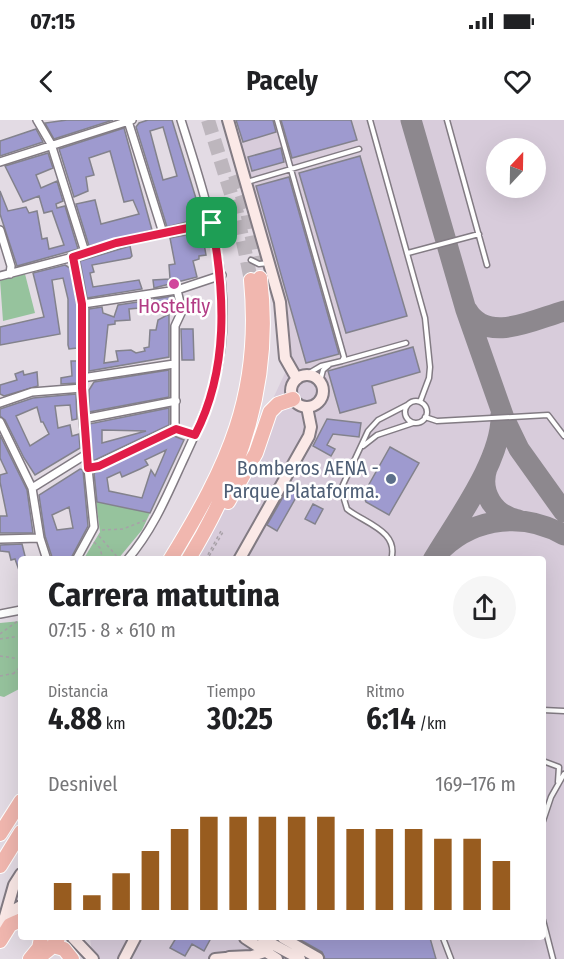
<!DOCTYPE html>
<html lang="es">
<head>
<meta charset="utf-8">
<style>
	:root { --surface:#fff; --page:#f6f6f6; --text:#202124; --muted:#757577; --accent:#985c1f }
	body { margin:0; font-family:"Fira Sans Condensed",sans-serif; background:var(--page); color:var(--text); height:100vh; display:flex; flex-direction:column; font-size:22px; white-space:nowrap }
	* { box-sizing:border-box; margin:0 }
	p { font-size:20px; color:var(--muted) }
	.icon { flex:none; width:33px; height:33px; fill:none; stroke:currentColor; stroke-width:2; stroke-linecap:round; stroke-linejoin:round }
	.map { position:relative; flex:1; overflow:hidden }
	.side { position:absolute; left:18px; top:436px; width:528px; height:384px; display:flex; flex-direction:column; background:var(--surface); border-radius:6px; box-shadow:0 6px 24px #0002 }
	.side>* { flex:none }
	.needle { width:39px; rotate:22deg }
	.controls { position:absolute; left:486px; top:18px; display:grid; gap:12px }
	.controls a { display:grid; place-items:center; width:60px; height:60px; border-radius:50%; background:var(--surface); box-shadow:0 6px 24px #0002; font-size:30px }
	.pin { position:absolute; display:grid; place-items:center; width:51px; height:51px; color:#fff; margin:-26px; border-radius:12px; box-shadow:0 3px 9px #0006 }
	.round { display:grid; place-items:center; flex:none; width:63px; height:63px; border-radius:32px; background:var(--page) }
	.overview { display:flex; align-items:center; justify-content:space-between; height:102px; padding:0 30px }
	h1 { font-size:33px; font-weight:700; line-height:45px }
	.stats { display:grid; grid-template-columns:repeat(3,1fr); gap:9px; height:102px; padding:6px 30px }
	.stats div { display:grid; align-content:center }
	.stats b { font-size:30px; font-weight:700 }
	.stats small { font-size:16px; font-weight:400 }
	.stats p { font-size:16px }
	.chart { height:168px; padding:12px 30px }
	.chart p { display:flex; justify-content:space-between }
	.chart svg { width:100%; height:108px; margin-top:6px; stroke:var(--accent); stroke-width:6 }
	.status { display:flex; justify-content:space-between; align-items:center; height:42px; padding:0 30px; background:var(--surface); direction:ltr }
	.status svg { height:16px; fill:currentColor }
	header { display:flex; justify-content:space-between; align-items:center; height:78px; padding:0 30px; background:var(--surface); font-size:27px; font-weight:700 }
	.map>svg:first-child { display:block }
</style>
</head>
<body>
<div class="status"><b>07:15</b><svg viewBox="0 0 49 12"><path d="M0 12V9h3v3zM5 12V6h3v6zM10 12V3h3v9zM15 12V0h3v12zM26 1h20v11H26zM47 4h2v5h-2z"/></svg></div>
<header><svg class="icon" aria-label="back" viewBox="0 0 24 24"><path d="M15 5l-7 7 7 7"/></svg>Pacely<svg class="icon" aria-label="heart" viewBox="0 0 24 24"><path d="M12 20l-8-8c-3-5 5-10 8-4 3-6 11-1 8 4z"/></svg></header>
<div class="map">
<svg width="564" height="839" viewBox="0 0 564 839">
	<rect width="100%" height="100%" fill="#e3dbe4"/>
	<!-- built -->
	<path fill="#d8ccdb" fill-rule="evenodd" d="M227 0H564V839H93L90 818H543V440L198 439 292 238ZM496 28H536V68H496Z"/>
	<!-- green -->
	<path fill="#96c39d" d="M25 154 35 193 3 201 0 160Z
		M96 381 150 393 142 410 118 439 83 440 100 412Z
		M21 501V568L4 577 0 576V503Z"/>
	<g fill="none" stroke-linecap="round" stroke-linejoin="round">
		<!-- taxiway -->
		<path stroke="#8d888e" stroke-width="21" d="M411 0 466 190 504 298 519 329 564 392
			M467 190C487 225 535 199 564 191
			M487 348C479 372 494 396 519 400
			M443 428C476 397 525 392 564 415
			M433 440C456 401 503 339 501 294"/>
	</g>
	<!-- building -->
	<path fill="#9e9acf" stroke="#83828c" stroke-width="1.5" fill-rule="evenodd" d="M67 0H113L54 19 45 3Z
		M148 0H172L202 98 167 107 136 7 139 3ZM163 7 177 56 163 60 150 11Z
		M236 0H273L276 12 243 22Z
		M281 0H351L357 20 292 38Z
		M124 8 152 110 89 126 76 84 95 80 101 104 139 94 133 80 124 82 110 31 89 38 94 55 86 57 88 71 74 77 59 29Z
		M36 9 43 22 0 36V21Z
		M281 28 284 42 252 51 248 37Z
		M48 33 53 48 36 55 41 68 57 61 63 81 56 84 57 88 65 86 78 129 17 146 0 94V71L8 91 26 87 29 93 37 91 42 119 47 118 49 129 64 125 52 91 44 93 39 76 23 82 5 46Z
		M360 36 407 196 346 213 299 53Z
		M289 57 339 234 306 243 256 66Z
		M202 112 206 135 199 136V139L193 141 197 157 154 168 153 160 170 159 169 145 175 144 170 118Z
		M130 126 132 136 130 138 92 145 94 152 90 153 93 167 139 160 142 169 87 178 80 141Z
		M65 145 70 148 77 185V228L69 229 68 225V179L63 158 52 160 60 214 0 225V207L44 197 33 153Z
		M173 176 175 184 155 188 154 179Z
		M144 181 146 192H141L140 188 129 189 130 200 115 201V204L108 205 104 243 118 241 116 231 131 230 136 233 145 231 144 228 149 227 150 210H156L158 200 169 194V237L89 251V189L102 187 103 193 114 197 118 185Z
		M181 209H193L194 240H182Z
		M413 227 420 252 372 266 376 283 340 293 328 251Z
		M71 241H77V263L61 264V258L72 256Z
		M169 250V277L89 292V270L94 262Z
		M23 251 24 255 37 252 38 266 4 276 0 274V265L17 260 15 254Z
		M76 274 77 299 72 300 70 285 55 286 58 308 70 305 72 316 79 314 80 328 35 355 24 338 5 300 0 296V289L33 278ZM37 287 41 302H43L49 314 30 326 16 296Z
		M169 288V305L93 341 89 304ZM102 310 146 311 102 323Z
		M327 299 361 303 359 317 333 314 327 325 335 329 331 336 313 326Z
		M0 315 27 370 33 413H0V396H7L0 362V355L7 353 0 338Z
		M174 316 184 320 150 393 97 382 94 353ZM166 330 155 356 151 350 142 378 109 371 107 358 120 352 122 357 140 349 148 345 145 340Z
		M390 327 419 343 389 395 366 382 363 375Z
		M80 349 83 350 88 406 70 440H53L45 416 39 375ZM69 387 73 408 57 410 52 395Z
		M287 370 298 374 277 411 267 405Z
		M313 384 323 389 315 404 305 399Z
		M22 424 26 440H21L20 453 15 439 11 440 9 432 0 431V425Z
		M176 818H211L204 831 192 824 185 836 170 828Z
		M297 818H430L436 839H325L322 832Z"/>
	<g fill="none" stroke-linecap="round" stroke-linejoin="round">
		<!-- highway-tunnel -->
		<path stroke="#bdb6bd" stroke-width="14" stroke-dasharray="14 7" stroke-linecap="butt" d="M208 0 237 93 251 160
			M235 55 247 91 257 144"/>
		<defs>
			<path id="lane" d="M277 0 344 237 342 241 321 246 304 256
				M370 0 425 198 430 247 429 258 420 282
				M447 0 487 145
				M247 62 359 29
				M408 133 479 114
				M251 140 259 144 269 143
				M342 241 406 223
				M320 262 323 250 329 245
				M405 292a11 11 0 1 1 22 0a11 11 0 1 1-22 0Z
				M425 297 437 301 548 295 564 316
				M363 326 377 315 413 303
				M391 440C400 411 364 403 347 389L341 369 368 311 378 300 407 285
				M543 590 564 591
				M543 641 559 647 558 662
				M543 701 551 677 564 654
				M543 800 553 839
				M443 818 451 839"/>
			<path id="street" d="M37 0 51 24 85 132
				M128 1 163 113
				M0 42 132 0
				M0 110 11 146 10 154
				M73 137 83 184V299L94 407 76 440
				M0 156 73 137 116 123 212 103
				M83 184 177 170 222 155
				M82 258 174 244
				M0 283 32 272 82 268
				M83 299 176 281
				M0 302 32 368 40 418 47 440
				M175 309V206L182 191 177 170
				M175 309 195 315
				M88 348 99 346 175 309
				M32 368 85 335
				M0 419 40 418
				M127 440C152 411 166 378 181 345 194 317 207 290 215 260 238 171 207 83 181 0
				M0 494 21 490"/>
			<path id="secondary" d="M228 0 280 182 285 238 297 259
				M291 271a16 16 0 1 1 32 0a16 16 0 1 1-32 0Z
				M239 440 309 316 311 307 307 287
				M5 801 10 792 21 786
				M0 814 14 765 21 754
				M73 818 93 839
				M245 818 277 839
				M283 818 318 838
				M263 819 300 839
				M229 837 252 836 268 831 265 818
				M124 839 135 818
				M215 839 236 837"/>
			<path id="highway" d="M228 382 256 333 270 292 278 284 293 279
				M170 440C228 345 262 274 251 160
				M188 440C241 353 273 260 260 158
				M0 714 21 681
				M0 746 21 712
				M0 821 10 805 21 800
				M53 826 64 829 72 839
				M30 839 39 828 41 818
				M37 839 53 826 58 818"/>
		</defs>
		<!-- lane casing -->
		<use href="#lane" stroke="#827b83" stroke-width="7"/>
		<!-- street casing -->
		<use href="#street" stroke="#827b83" stroke-width="10"/>
		<!-- secondary casing -->
		<use href="#secondary" stroke="#827b83" stroke-width="14"/>
		<!-- highway casing -->
		<use href="#highway" stroke="#fff" stroke-width="16"/>
		<!-- path -->
		<path stroke="#a8a1a8" stroke-width="1.5" stroke-dasharray="3 3" stroke-linecap="butt" d="M102 410 123 409 146 400
			M99 416 119 439
			M94 422 100 428 103 440
			M205 440 221 411 223 412 207 440
			M0 514 19 500
			M0 519 21 516
			M0 536 21 539
			M13 554 21 546
			M0 556 21 552"/>
		<!-- lane -->
		<use href="#lane" stroke="#fff" stroke-width="4"/>
		<!-- street -->
		<use href="#street" stroke="#fff" stroke-width="7"/>
		<!-- secondary -->
		<use href="#secondary" stroke="#fbe9e7" stroke-width="10"/>
		<!-- highway -->
		<use href="#highway" stroke="#f1b7af" stroke-width="14"/>
	</g>
	<g fill="none" stroke-linecap="round" stroke-linejoin="round">
		<defs>
			<path id="route" d="M212 103C225 174 229 249 195 315L176 309 99 346 88 348 82 268V184L73 137 116 123Z"/>
		</defs>
		<!-- route casing -->
		<use href="#route" stroke="#fff" stroke-width="12"/>
		<!-- route -->
		<use href="#route" stroke="#e11d48" stroke-width="8"/>
	</g>
	<!-- markers -->
	<circle fill="#d1479c" stroke="#fff" stroke-width="2" cx="174" cy="164" r="6"/>
	<circle fill="#5c6f8a" stroke="#fff" stroke-width="2" cx="391" cy="359" r="6"/>
	<g text-anchor="middle" stroke-width="5" stroke-linejoin="round" paint-order="stroke">
		<!-- hotel labels -->
		<g font-size="20" fill="#b23c85" stroke="#fff">
			<text x="174" y="193">Hostelfly</text>
		</g>
		<!-- service labels -->
		<g font-size="20" fill="#4e5e75" stroke="#fff" text-anchor="end">
			<text x="379" y="355">Bomberos AENA -<tspan x="379" dy="23">Parque Plataforma.</tspan></text>
		</g>
	</g>
</svg>
<div class="controls">
<a><svg class="needle" viewBox="-14 -14 28 28"><path d="M0-13l5 13h-10z" fill="#e53935"/><path d="M0 13l5-13h-10z" fill="#757577"/></svg></a>
</div>
<div class="pin" style="left:212px;top:103px;background:#1e9e55"><svg class="icon" aria-label="arrive" viewBox="0 0 24 24"><path d="M6 21V4h12l-3 4 3 4H6"/></svg></div>
<section class="side">
<div class="overview"><div><h1>Carrera matutina</h1><p>07:15 · 8 × 610 m</p></div><a class="round"><svg class="icon" aria-label="share" viewBox="0 0 24 24"><path d="M12 15V3M7 8l5-5 5 5M5 13v7h14v-7"/></svg></a></div>
<div class="stats">
<div><p>Distancia</p><b>4.88<small> km</small></b></div>
<div><p>Tiempo</p><b>30:25</b></div>
<div><p>Ritmo</p><b>6:14<small> /km</small></b></div>
</div>
<div class="chart"><p><span>Desnivel</span>169–176 m</p>
<svg viewBox="0 0 160 44" preserveAspectRatio="none"><path d="M5 44V33M15 44V38M25 44V29M35 44V20M45 44V11M55 44V6M65 44V6M75 44V6M85 44V6M95 44V6M105 44V11M115 44V11M125 44V11M135 44V15M145 44V15M155 44V24"/></svg>
</div>
</section>
</div>
</body>
</html>
